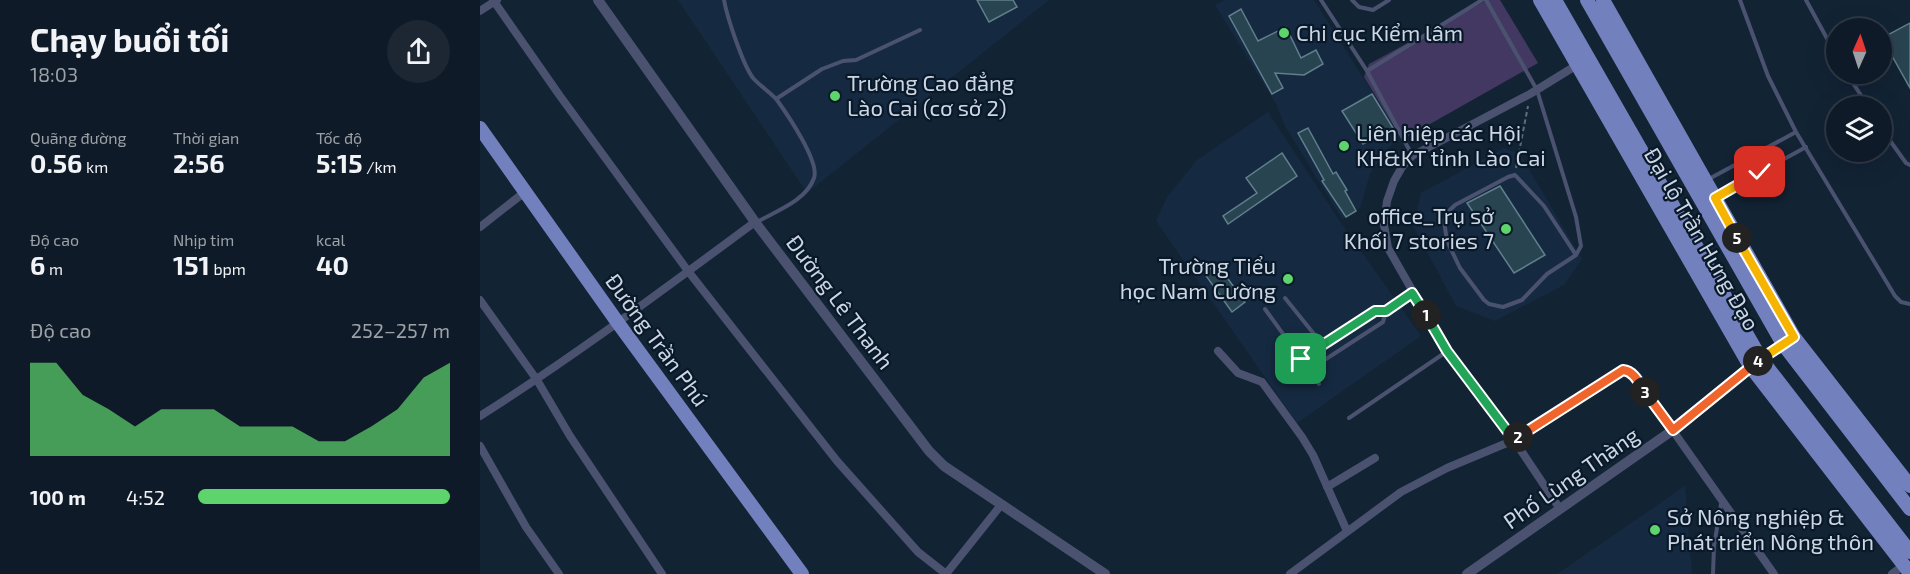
<!DOCTYPE html>
<html lang="vi">
<head>
<meta charset="utf-8">
<style>
	:root { --surface:#0e1a27; --page:#1c2733; --text:#f1f3f6; --muted:#9ba1a7; --line:#2e3844; --accent:#5ed56c }
	body { margin:0; font-family:"Exo 2",sans-serif; background:var(--page); color:var(--text); height:100vh; display:flex; flex-direction:column; font-size:22px; white-space:nowrap }
	* { box-sizing:border-box; margin:0 }
	p { font-size:20px; color:var(--muted) }
	.icon { flex:none; width:33px; height:33px; fill:none; stroke:currentColor; stroke-width:2; stroke-linecap:round; stroke-linejoin:round }
	.map { position:relative; flex:1; overflow:hidden }
	.details { display:flex; flex-direction:column; background:var(--surface); width:480px }
	.details>* { flex:none }
	.needle { width:39px; rotate:3deg }
	.tools { position:absolute; left:1346px; top:18px; display:grid; gap:12px }
	.tools a { display:grid; place-items:center; width:66px; height:66px; border-radius:50%; background:var(--surface); box-shadow:0 6px 24px #0002,0 0 0 2px var(--line); font-size:30px }
	.pin { position:absolute; display:grid; place-items:center; width:51px; height:51px; color:#fff; margin:-26px; border-radius:12px; box-shadow:0 3px 9px #0006 }
	.km { position:absolute; width:30px; height:30px; margin:-15px; border-radius:50%; background:#222; color:#fff; font-size:16px; line-height:30px; text-align:center }
	.round { display:grid; place-items:center; flex:none; width:63px; height:63px; border-radius:32px; background:var(--page) }
	.head { display:flex; align-items:center; justify-content:space-between; height:102px; padding:0 30px }
	h1 { font-size:33px; font-weight:700; line-height:45px }
	.figures { display:grid; grid-template-columns:repeat(3,1fr); gap:9px; height:102px; padding:6px 30px }
	.figures div { display:grid; align-content:center }
	.figures b { font-size:26px; font-weight:700 }
	.figures small { font-size:16px; font-weight:400 }
	.figures p { font-size:16px }
	.chart { height:168px; padding:12px 30px }
	.chart p { display:flex; justify-content:space-between }
	.chart svg { width:100%; height:108px; margin-top:6px; fill:var(--accent); opacity:.7 }
	ul { padding:0 30px; list-style:none; font-size:20px }
	li { display:grid; grid-template-columns:96px 72px 1fr; align-items:center; height:45px }
	li i { height:15px; border-radius:8px; background:var(--accent) }
	main { display:flex; flex:1; min-height:0 }
	.map>svg:first-child { display:block }
</style>
</head>
<body>
<main>
<section class="details">
<div class="head"><div><h1>Chạy buổi tối</h1><p>18:03</p></div><a class="round"><svg class="icon" aria-label="share" viewBox="0 0 24 24"><path d="M12 15V3M7 8l5-5 5 5M5 13v7h14v-7"/></svg></a></div>
<div class="figures">
<div><p>Quãng đường</p><b>0.56<small> km</small></b></div>
<div><p>Thời gian</p><b>2:56</b></div>
<div><p>Tốc độ</p><b>5:15<small> /km</small></b></div>
</div>
<div class="figures">
<div><p>Độ cao</p><b>6<small> m</small></b></div>
<div><p>Nhịp tim</p><b>151<small> bpm</small></b></div>
<div><p>kcal</p><b>40</b></div>
</div>
<div class="chart"><p><span>Độ cao</span>252–257 m</p>
<svg viewBox="0 0 160 44" preserveAspectRatio="none"><path d="M0 44V6L10 6L20 19L30 25L40 32L50 25L60 25L70 25L80 32L90 32L100 32L110 38L120 38L130 32L140 25L150 12L160 6V44z"/></svg>
</div>
<ul>
<li><b>100 m</b>4:52<i style="width:100%"></i></li>
</ul>
</section>
<div class="map">
<svg width="1430" height="574" viewBox="0 0 1430 574">
	<rect width="100%" height="100%" fill="#122334"/>
	<!-- built -->
	<path fill="#152a41" d="M198 0H569L327 193Z
		M745 0H834L920 136 901 157 890 174 880 208 862 219 805 126 796 104 735 5Z
		M788 112 859 220 941 336 817 423 676 221 687 197 717 160Z
		M1024 148 1040 154 1102 259 1084 285 1015 321 976 306 933 226 941 193Z
		M1205 486 1212 574H1077Z"/>
	<!-- green -->
	<path fill="#423861" d="M1007 0H1020L1058 63 927 137 920 136 884 77 889 64Z"/>
	<!-- building -->
	<path fill="#294451" stroke="#627f8e" stroke-width="1.5" d="M497 0H533L537 7 509 22Z
		M761 9 778 41 806 27 821 58 836 50 843 64 824 75 795 73 803 88 792 94 749 16Z
		M1430 23V88L1402 38Z
		M892 94 913 128 883 144 862 111Z
		M828 128 853 174 856 172 867 190 865 191 876 211 866 217 842 181 844 180 818 133Z
		M802 153 817 176 748 224 743 216 777 193 766 178Z
		M1020 186 1065 255 1034 273 987 203Z
		M737 264 765 302 752 312 724 273Z"/>
	<g fill="none" stroke-linecap="round" stroke-linejoin="round">
		<!-- path -->
		<path stroke="#5f6e7d" stroke-width="2" stroke-dasharray="4.5 3" stroke-linecap="butt" d="M1036 168 1048 106"/>
		<!-- service -->
		<path stroke="#4a5270" stroke-width="4" d="M244 0C247 17 263 65 273 78 280 86 290 92 297 100 307 114 340 162 334 178 326 201 296 211 277 222
			M841 0 887 71 932 155
			M872 0 879 7 893 10 909 0
			M1006 0 1057 90 1096 217 1101 246 1096 255 1067 274 1042 300 1023 307 1009 304 1004 300 980 268 967 241 964 221 967 213 975 205 1028 177 1035 175 1064 206 1096 255
			M1260 0 1288 76 1316 132 1415 296 1421 302 1430 304
			M1326 0 1356 55
			M887 71 1002 0
			M1367 74 1388 106
			M296 99 342 69 363 61 376 60 440 30
			M1401 128 1426 163 1430 165
			M1227 180 1316 132
			M1237 196 1326 147
			M805 298 842 344
			M785 309 839 384
			M821 359 895 311H906L932 293
			M829 370 903 322 906 311
			M869 418 966 352
			M1233 574 1234 546 1241 504"/>
		<!-- minor -->
		<path stroke="#4a5270" stroke-width="8" d="M13 0 80 96 208 271 357 461 438 552 466 574
			M0 11 17 0
			M0 227 46 191
			M0 300 57 380 90 436 182 574
			M738 351 758 373 782 382 822 437 833 455 867 531
			M0 416C95 356 184 289 275 222
			M0 446 46 527 79 574
			M847 487 895 458
			M1080 509 1034 440 967 351 908 248 904 225 907 201 914 181 922 167 932 156 1050 94 1097 65
			M466 574 521 505
			M810 574 921 492 967 468 1034 440 1143 370 1148 371 1153 374 1294 574
			M1412 574 1424 565"/>
		<!-- tertiary -->
		<path stroke="#4a5270" stroke-width="10" d="M118 0 275 222 449 451 464 466 625 574
			M987 574 1193 430 1270 366"/>
		<!-- primary -->
		<path stroke="#7281be" stroke-width="14" d="M1060 0 1270 366 1430 573
			M1075 0 1281 359 1430 552
			M1107 0 1303 344 1430 509
			M1123 0 1314 337 1430 486
			M0 128 138 323 322 574"/>
	</g>
	<g fill="none" stroke-linecap="round" stroke-linejoin="round">
		<defs>
			<path id="split-1" d="M821 359 895 311H906L932 293 946 315"/>
			<path id="split-2" d="M946 315 967 351 1034 440 1038 437"/>
			<path id="split-3" d="M1038 437 1143 370C1154 371 1159 383 1165 392"/>
			<path id="split-4" d="M1165 392 1193 430 1278 361"/>
			<path id="split-5" d="M1257 238 1314 337 1278 361"/>
			<path id="split-6" d="M1257 238 1235 198 1280 172"/>
		</defs>
		<!-- split-1 casing -->
		<use href="#split-1" stroke="#fff" stroke-width="12"/>
		<!-- split-2 casing -->
		<use href="#split-2" stroke="#fff" stroke-width="12"/>
		<!-- split-3 casing -->
		<use href="#split-3" stroke="#fff" stroke-width="12"/>
		<!-- split-4 casing -->
		<use href="#split-4" stroke="#fff" stroke-width="12"/>
		<!-- split-5 casing -->
		<use href="#split-5" stroke="#fff" stroke-width="12"/>
		<!-- split-6 casing -->
		<use href="#split-6" stroke="#fff" stroke-width="12"/>
		<!-- split-1 -->
		<use href="#split-1" stroke="#22a559" stroke-width="8"/>
		<!-- split-2 -->
		<use href="#split-2" stroke="#22a559" stroke-width="8"/>
		<!-- split-3 -->
		<use href="#split-3" stroke="#f0652b" stroke-width="8"/>
		<!-- split-4 -->
		<use href="#split-4" stroke="#f0652b" stroke-width="8"/>
		<!-- split-5 -->
		<use href="#split-5" stroke="#f5b400" stroke-width="8"/>
		<!-- split-6 -->
		<use href="#split-6" stroke="#f5b400" stroke-width="8"/>
	</g>
	<!-- markers -->
	<g fill="#5ed56c" stroke="#09192a" stroke-width="2">
		<circle cx="804" cy="33" r="6"/>
		<circle cx="355" cy="96" r="6"/>
		<circle cx="864" cy="146" r="6"/>
		<circle cx="1026" cy="229" r="6"/>
		<circle cx="808" cy="279" r="6"/>
		<circle cx="1175" cy="530" r="6"/>
	</g>
	<g text-anchor="middle" stroke-width="4.5" stroke-linejoin="round" paint-order="stroke">
		<!-- poi labels -->
		<g font-size="22" fill="#ccd7e3" stroke="#09192a" text-anchor="start">
			<text x="816" y="41">Chi cục Kiểm lâm</text>
			<text x="367" y="91">Trường Cao đẳng<tspan x="367" dy="25">Lào Cai (cơ sở 2)</tspan></text>
			<text x="876" y="141">Liên hiệp các Hội<tspan x="876" dy="25">KH&amp;KT tỉnh Lào Cai</tspan></text>
			<text x="1014" y="224" text-anchor="end">office_Trụ sở<tspan x="1014" dy="25">Khối 7 stories 7</tspan></text>
			<text x="796" y="274" text-anchor="end">Trường Tiểu<tspan x="796" dy="25">học Nam Cường</tspan></text>
			<text x="1187" y="525">Sở Nông nghiệp &amp;<tspan x="1187" dy="25">Phát triển Nông thôn</tspan></text>
		</g>
		<!-- street labels -->
		<g font-size="22" fill="#ccd7e3" stroke="#09192a">
			<text transform="translate(1222 239) rotate(60)" y="8">Đại lộ Trần Hưng Đạo</text>
			<text transform="translate(360 302) rotate(53)" y="8">Đường Lê Thanh</text>
			<text transform="translate(177 340) rotate(54)" y="8">Đường Trần Phú</text>
			<text transform="translate(1091 478) rotate(-35)" y="8">Phố Lùng Thàng</text>
		</g>
	</g>
</svg>
<div class="tools">
<a><svg class="needle" viewBox="-14 -14 28 28"><path d="M0-13l5 13h-10z" fill="#e53935"/><path d="M0 13l5-13h-10z" fill="#9ba1a7"/></svg></a>
<a><svg class="icon" aria-label="layers" viewBox="0 0 24 24"><path d="M12 4l9 5-9 5-9-5zM3 14l9 5 9-5"/></svg></a>
</div>
<div class="pin" style="left:821px;top:359px;background:#1e9e55"><svg class="icon" aria-label="arrive" viewBox="0 0 24 24"><path d="M6 21V4h12l-3 4 3 4H6"/></svg></div>
<div class="pin" style="left:1280px;top:172px;background:#d93025"><svg class="icon" aria-label="check" viewBox="0 0 24 24"><path d="M5 12l5 5 9-10"/></svg></div>
<b class="km" style="left:946px;top:315px">1</b>
<b class="km" style="left:1038px;top:437px">2</b>
<b class="km" style="left:1165px;top:392px">3</b>
<b class="km" style="left:1278px;top:361px">4</b>
<b class="km" style="left:1257px;top:238px">5</b>
</div>
</main>
</body>
</html>
